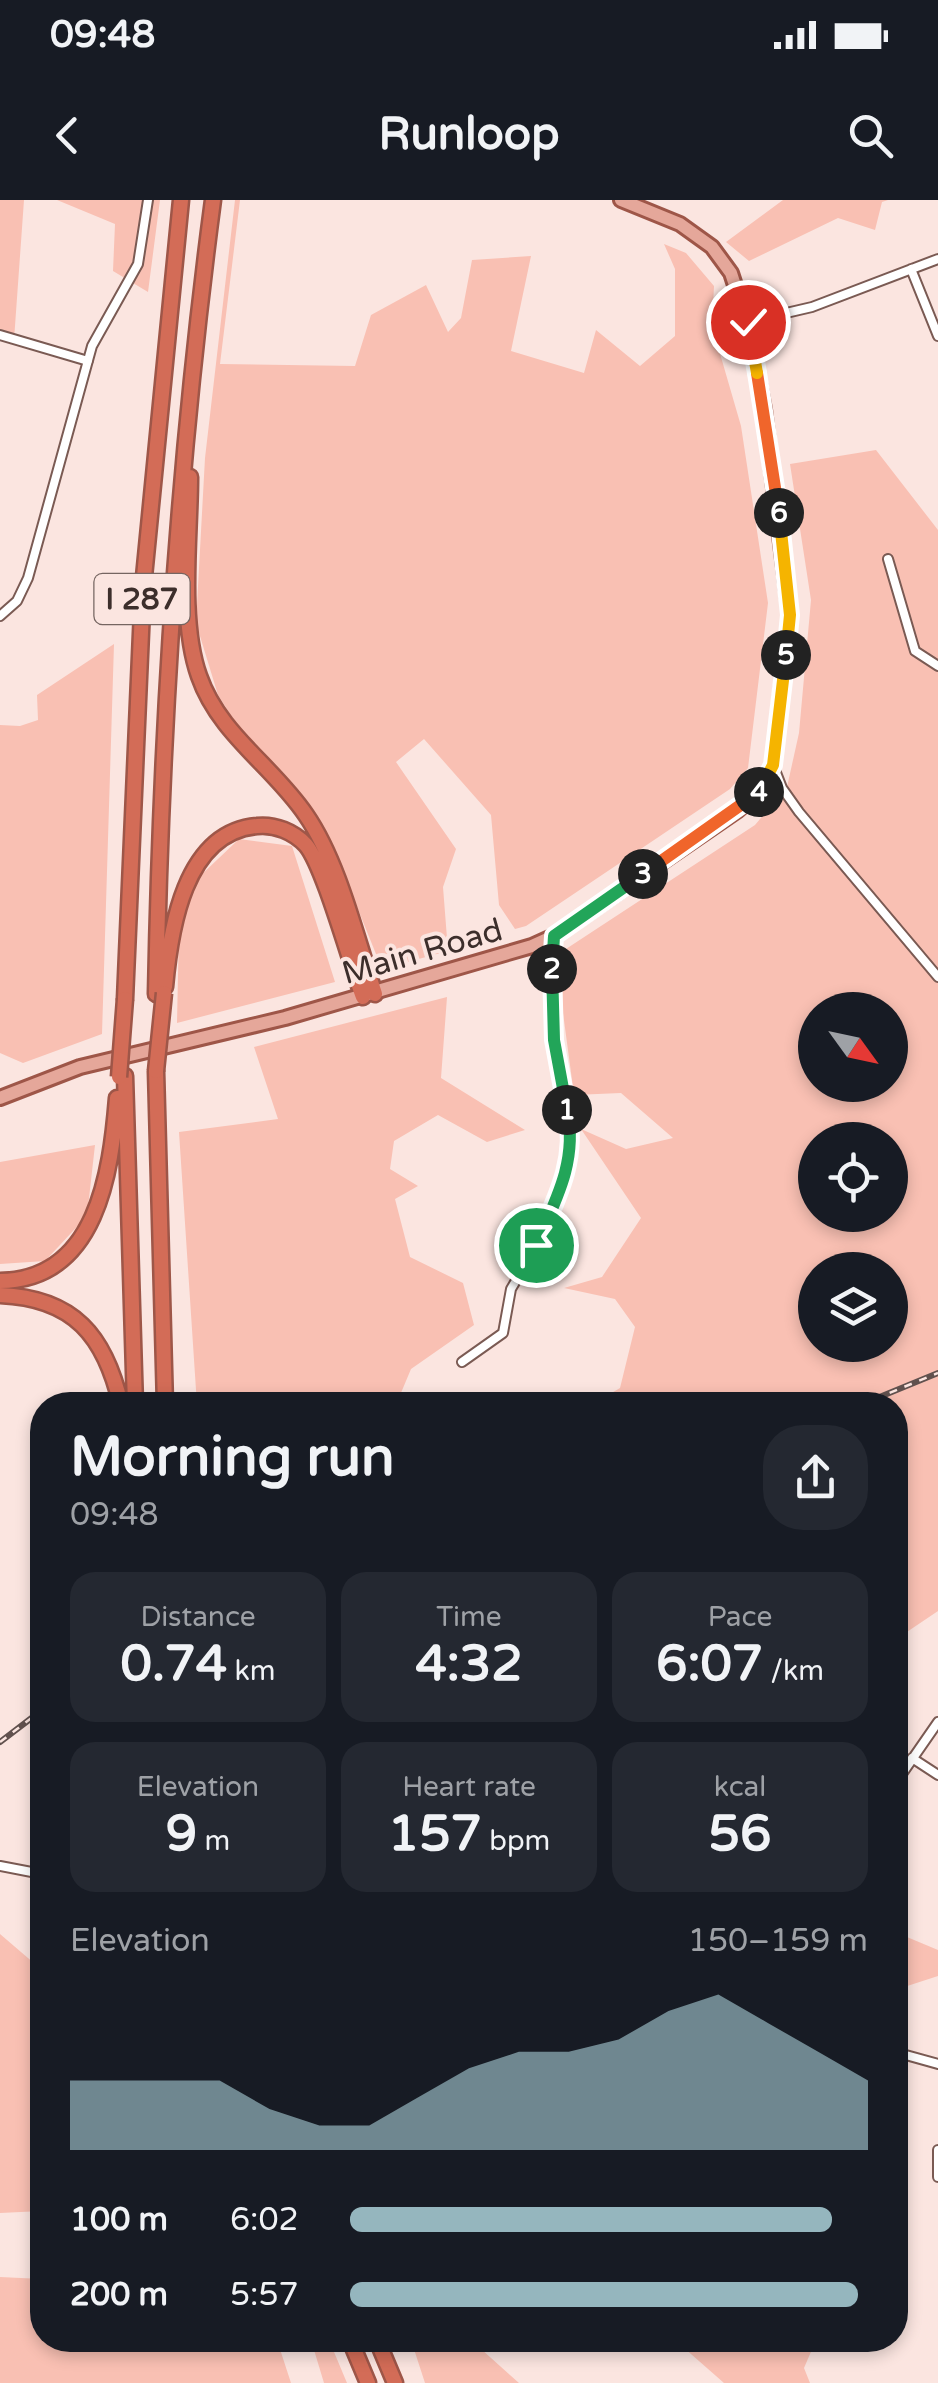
<!DOCTYPE html>
<html lang="en">
<head>
<meta charset="utf-8">
<style>
	:root { --surface:#171b24; --page:#242831; --text:#f1f3f6; --muted:#9ea1a6; --accent:#95b6be }
	body { margin:0; font-family:"Varela Round",sans-serif; background:var(--page); color:var(--text); height:100vh; display:flex; flex-direction:column; font-size:38px; white-space:nowrap }
	* { box-sizing:border-box; margin:0 }
	p { font-size:32px; color:var(--muted) }
	.icon { flex:none; width:55px; height:55px; fill:none; stroke:currentColor; stroke-width:2; stroke-linecap:round; stroke-linejoin:round }
	.map { position:relative; flex:1; overflow:hidden }
	.details { position:absolute; left:30px; top:1192px; width:878px; height:960px; display:flex; flex-direction:column; background:var(--surface); border-radius:40px; box-shadow:0 5px 15px #0003 }
	.details>* { flex:none }
	.needle { width:65px; rotate:123deg }
	.controls { position:absolute; left:798px; top:792px; display:grid; gap:20px }
	.controls a { display:grid; place-items:center; width:110px; height:110px; border-radius:50%; background:var(--surface); box-shadow:0 5px 15px #0003; font-size:50px }
	.pin { position:absolute; display:grid; place-items:center; width:85px; height:85px; color:#fff; margin:-42px; border:5px solid #fff; border-radius:50%; box-shadow:0 2px 10px #0007 }
	.km { position:absolute; width:50px; height:50px; margin:-25px; border-radius:50%; background:#222; color:#fff; font-size:28px; line-height:50px; text-align:center }
	.round { display:grid; place-items:center; flex:none; width:105px; height:105px; border-radius:40px; background:var(--page) }
	.headline { display:flex; align-items:center; justify-content:space-between; height:170px; padding:0 40px }
	h1 { font-size:55px; font-weight:700; line-height:75px }
	.metrics { display:grid; grid-template-columns:repeat(3,1fr); gap:15px; height:170px; padding:10px 40px }
	.metrics div { display:grid; align-content:center; border-radius:25px; background:var(--page); text-align:center }
	.metrics b { font-size:50px; font-weight:700 }
	.metrics small { font-size:28px; font-weight:400 }
	.metrics p { font-size:28px }
	.chart { height:280px; padding:20px 40px }
	.chart p { display:flex; justify-content:space-between }
	.chart svg { width:100%; height:180px; margin-top:10px; fill:var(--accent); opacity:.7 }
	ul { padding:0 40px; list-style:none; font-size:32px }
	li { display:grid; grid-template-columns:160px 120px 1fr; align-items:center; height:75px }
	li i { height:25px; border-radius:12px; background:var(--accent) }
	.status { display:flex; justify-content:space-between; align-items:center; height:70px; padding:0 50px; background:var(--surface); direction:ltr }
	.status svg { height:28px; fill:currentColor }
	header { display:flex; justify-content:space-between; align-items:center; height:130px; padding:0 40px; background:var(--surface); font-size:45px; font-weight:700 }
	.map>svg:first-child { display:block }
</style>
</head>
<body>
<div class="status"><b>09:48</b><svg viewBox="0 0 49 12"><path d="M0 12V9h3v3zM5 12V6h3v6zM10 12V3h3v9zM15 12V0h3v12zM26 1h20v11H26zM47 4h2v5h-2z"/></svg></div>
<header><svg class="icon" aria-label="back" viewBox="0 0 24 24"><path d="M15 5l-7 7 7 7"/></svg>Runloop<svg class="icon" aria-label="search" viewBox="0 0 24 24"><circle cx="10" cy="10" r="6"/><path d="M15 15l6 6"/></svg></header>
<div class="map">
<svg width="938" height="2183" viewBox="0 0 938 2183">
	<rect width="100%" height="100%" fill="#fbe5e0"/>
	<!-- green -->
	<path fill="#f9c0b3" fill-rule="evenodd" d="M0 0H24L14 140 0 137Z
		M57 0H160L148 92 113 71 115 24Z
		M235 0H240L220 164 355 166 371 115 426 85 448 132 461 118 472 60 531 56 511 151 584 173 596 130 640 166 675 136V69L664 44 686 53 714 86 712 126 741 226 768 403 748 568 730 589 526 726 515 729 499 705 491 615 424 539 396 562 456 649 443 687 448 751 382 769 331 642 314 612 239 528 218 495 196 423 205 258Z
		M783 0H888L882 2 875 30 838 18 749 61 726 42Z
		M876 250 938 330V1411L895 1440V1205H530L603 1198 620 1188 635 1127 615 1099 564 1088 602 1077 641 1018 581 929 626 949 673 938 621 893 574 895 561 798 540 766 755 625 787 587 799 533 811 400 790 264ZM815 810H890V885H815ZM815 940H890V1015H815ZM815 1070H890V1145H815Z
		M114 444 102 834 23 863 0 853V525L20 526 38 520 37 495Z
		M239 639 292 646 335 782 177 823 179 727 199 677Z
		M447 797 441 878 525 930 487 942 438 915 394 941 390 969 418 986 395 999 410 1057 463 1083 474 1125 411 1169 398 1200 406 1205H197L179 932 278 919 254 847Z
		M95 945 87 1016 45 1061 0 1064V962Z
		M895 1732 938 1750V1776L895 1790Z
		M0 1734 42 1770V2011L0 2013Z
		M0 2077 42 2079V2140H277L291 2183H0Z
		M311 2140H329L347 2183H324Z
		M411 2140H471L519 2183H425Z
		M675 2140H816L804 2168 810 2183H724Z"/>
	<g fill="none" stroke-linecap="round" stroke-linejoin="round">
		<defs>
			<path id="street" d="M911 69 938 136
				M747 122 812 107 938 59
				M0 135 88 161
				M888 359 915 451 938 466
				M0 416 17 401 28 378 92 146 138 64 148 0
				M773 565 782 588 799 612 938 777
				M462 1162 503 1133 511 1089 537 1045 567 974 571 950V929L553 840 554 736
				M912 1558 938 1575
				M895 1584 938 1522
				M0 1666 42 1674
				M895 1852 938 1864
				M938 1950V1977"/>
			<path id="primary" d="M0 898 80 867 285 818 532 746 554 736 738 610 764 587 773 565 790 415 764 209 747 122 731 73 712 47 680 24 621 0"/>
			<path id="highway" d="M190 277C190 336 179 420 199 476 219 534 273 566 306 615 339 663 356 738 375 794
				M165 787C170 731 184 632 257 626 275 624 294 632 306 645 324 666 351 766 363 797
				M156 794C161 528 178 264 213 0
				M125 799 143 387 181 0
				M156 871 165 1205
				M125 876 135 1205
				M0 1081C97 1080 111 972 117 898
				M0 1095C74 1098 105 1136 121 1205
				M350 2140 368 2183
				M377 2140 395 2183"/>
		</defs>
		<!-- street casing -->
		<use href="#street" stroke="#7a5a53" stroke-width="12"/>
		<!-- primary casing -->
		<use href="#primary" stroke="#9e5648" stroke-width="18"/>
		<!-- highway casing -->
		<use href="#highway" stroke="#9e5648" stroke-width="19"/>
		<!-- street -->
		<use href="#street" stroke="#fff" stroke-width="8"/>
		<!-- primary -->
		<use href="#primary" stroke="#e5a79a" stroke-width="12"/>
		<!-- highway -->
		<use href="#highway" stroke="#d36c57" stroke-width="14"/>
		<defs>
			<path id="rail" d="M860 1205 938 1173
				M0 1542 42 1510"/>
		</defs>
		<!-- rail casing -->
		<use href="#rail" stroke="#61514e" stroke-width="6"/>
		<!-- rail -->
		<use href="#rail" stroke="#fbe5e0" stroke-width="2.5" stroke-dasharray="8" stroke-linecap="butt"/>
		<defs>
			<path id="highway-bridge" d="M156 871 164 793
				M119 877 125 799"/>
		</defs>
		<!-- highway-bridge casing -->
		<use href="#highway-bridge" stroke="#9e5648" stroke-width="19" stroke-linecap="butt"/>
		<!-- highway-bridge -->
		<use href="#highway-bridge" stroke="#d36c57" stroke-width="14"/>
	</g>
	<g fill="none" stroke-linecap="round" stroke-linejoin="round">
		<defs>
			<path id="split-1" d="M536 1045C556 1000 578 960 567 910"/>
			<path id="split-2" d="M552 769 554 840 567 910"/>
			<path id="split-3" d="M552 769 554 736 643 674"/>
			<path id="split-4" d="M643 674 759 592"/>
			<path id="split-5" d="M759 592 773 565 786 455"/>
			<path id="split-6" d="M779 313 790 415 786 455"/>
			<path id="split-7" d="M757 173 779 313"/>
			<path id="split-8" d="M748 122 757 173"/>
		</defs>
		<!-- split-1 casing -->
		<use href="#split-1" stroke="#fff" stroke-width="20"/>
		<!-- split-2 casing -->
		<use href="#split-2" stroke="#fff" stroke-width="20"/>
		<!-- split-3 casing -->
		<use href="#split-3" stroke="#fff" stroke-width="20"/>
		<!-- split-4 casing -->
		<use href="#split-4" stroke="#fff" stroke-width="20"/>
		<!-- split-5 casing -->
		<use href="#split-5" stroke="#fff" stroke-width="20"/>
		<!-- split-6 casing -->
		<use href="#split-6" stroke="#fff" stroke-width="20"/>
		<!-- split-7 casing -->
		<use href="#split-7" stroke="#fff" stroke-width="20"/>
		<!-- split-8 casing -->
		<use href="#split-8" stroke="#fff" stroke-width="20"/>
		<!-- split-1 -->
		<use href="#split-1" stroke="#22a559" stroke-width="12"/>
		<!-- split-2 -->
		<use href="#split-2" stroke="#22a559" stroke-width="12"/>
		<!-- split-3 -->
		<use href="#split-3" stroke="#22a559" stroke-width="12"/>
		<!-- split-4 -->
		<use href="#split-4" stroke="#f0652b" stroke-width="12"/>
		<!-- split-5 -->
		<use href="#split-5" stroke="#f5b400" stroke-width="12"/>
		<!-- split-6 -->
		<use href="#split-6" stroke="#f5b400" stroke-width="12"/>
		<!-- split-7 -->
		<use href="#split-7" stroke="#f0652b" stroke-width="12"/>
		<!-- split-8 -->
		<use href="#split-8" stroke="#f5b400" stroke-width="12"/>
	</g>
	<g text-anchor="middle" stroke-width="8" stroke-linejoin="round" paint-order="stroke">
		<!-- shield labels -->
		<rect fill="#fbe5e0" stroke="#756561" stroke-width="2.5" x="94.5" y="374" width="95" height="50" rx="8"/>
		<g font-size="30" font-weight="bold" fill="#3c2e2b">
			<text x="142" y="409">I 287</text>
		</g>
		<!-- street labels -->
		<g font-size="32" fill="#3c2e2b" stroke="#fbe5e0">
			<text transform="translate(422 751) rotate(-16)" y="11">Main Road</text>
		</g>
	</g>
</svg>
<div class="controls">
<a><svg class="needle" viewBox="-14 -14 28 28"><path d="M0-13l5 13h-10z" fill="#e53935"/><path d="M0 13l5-13h-10z" fill="#9ea1a6"/></svg></a>
<a><svg class="icon" aria-label="locate" viewBox="0 0 24 24"><circle cx="12" cy="12" r="6"/><path d="M12 2v4M12 18v4M2 12h4M18 12h4"/></svg></a>
<a><svg class="icon" aria-label="layers" viewBox="0 0 24 24"><path d="M12 4l9 5-9 5-9-5zM3 14l9 5 9-5"/></svg></a>
</div>
<div class="pin" style="left:536px;top:1045px;background:#1e9e55"><svg class="icon" aria-label="arrive" viewBox="0 0 24 24"><path d="M6 21V4h12l-3 4 3 4H6"/></svg></div>
<div class="pin" style="left:748px;top:122px;background:#d93025"><svg class="icon" aria-label="check" viewBox="0 0 24 24"><path d="M5 12l5 5 9-10"/></svg></div>
<b class="km" style="left:567px;top:910px">1</b>
<b class="km" style="left:552px;top:769px">2</b>
<b class="km" style="left:643px;top:674px">3</b>
<b class="km" style="left:759px;top:592px">4</b>
<b class="km" style="left:786px;top:455px">5</b>
<b class="km" style="left:779px;top:313px">6</b>
<section class="details">
<div class="headline"><div><h1>Morning run</h1><p>09:48</p></div><a class="round"><svg class="icon" aria-label="share" viewBox="0 0 24 24"><path d="M12 15V3M7 8l5-5 5 5M5 13v7h14v-7"/></svg></a></div>
<div class="metrics">
<div><p>Distance</p><b>0.74<small> km</small></b></div>
<div><p>Time</p><b>4:32</b></div>
<div><p>Pace</p><b>6:07<small> /km</small></b></div>
</div>
<div class="metrics">
<div><p>Elevation</p><b>9<small> m</small></b></div>
<div><p>Heart rate</p><b>157<small> bpm</small></b></div>
<div><p>kcal</p><b>56</b></div>
</div>
<div class="chart"><p><span>Elevation</span>150–159 m</p>
<svg viewBox="0 0 160 44" preserveAspectRatio="none"><path d="M0 44V27L10 27L20 27L30 27L40 34L50 38L60 38L70 31L80 24L90 20L100 20L110 17L120 10L130 6L140 13L150 20L160 27V44z"/></svg>
</div>
<ul>
<li><b>100 m</b>6:02<i style="width:93%"></i></li>
<li><b>200 m</b>5:57<i style="width:98%"></i></li>
</ul>
</section>
</div>
</body>
</html>
